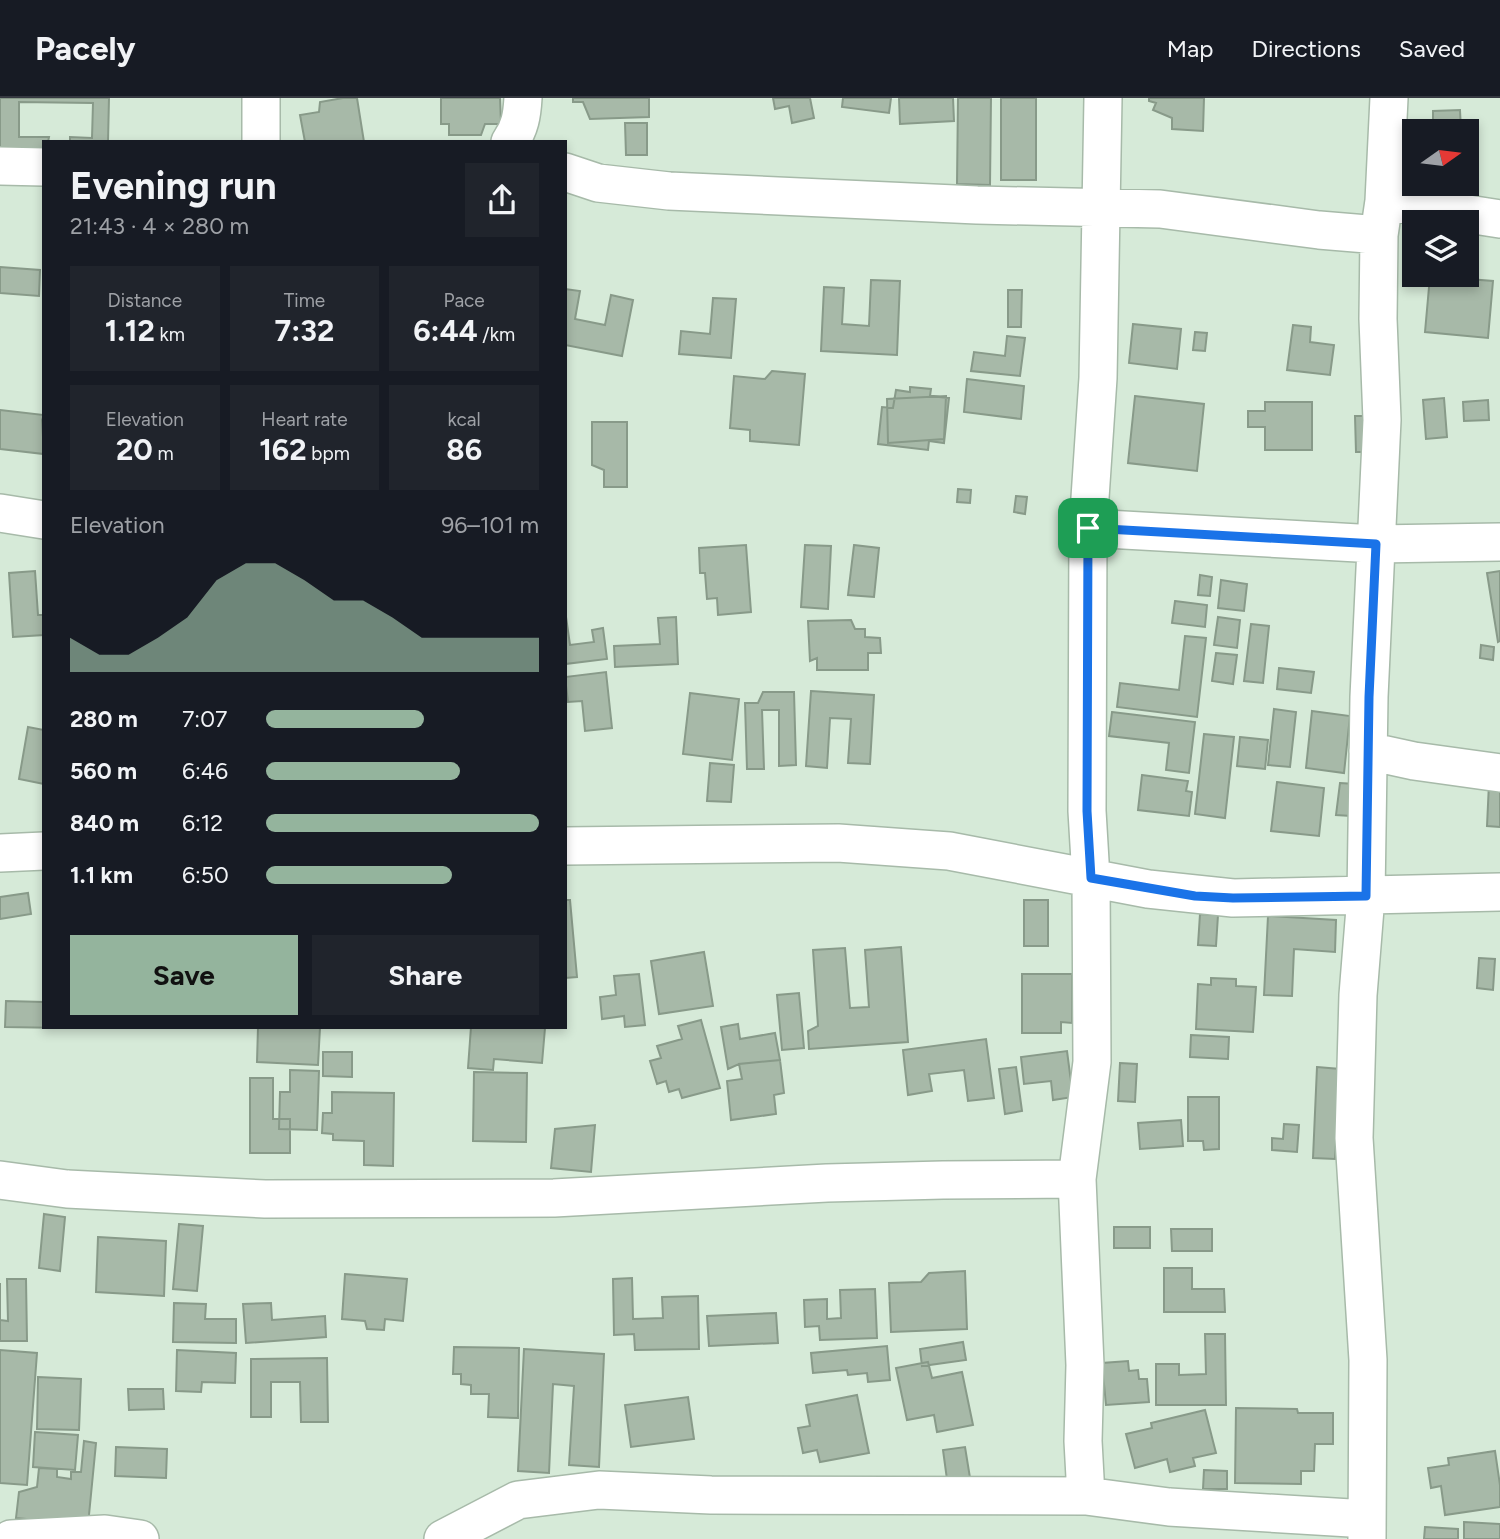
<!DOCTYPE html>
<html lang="en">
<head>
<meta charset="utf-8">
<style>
	:root { --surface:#171b24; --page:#20242c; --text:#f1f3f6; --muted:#9ea1a6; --line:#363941; --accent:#94b49d }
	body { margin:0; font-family:Figtree,sans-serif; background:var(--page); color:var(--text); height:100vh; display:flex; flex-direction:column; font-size:26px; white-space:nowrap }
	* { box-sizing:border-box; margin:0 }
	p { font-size:23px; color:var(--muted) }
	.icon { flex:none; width:38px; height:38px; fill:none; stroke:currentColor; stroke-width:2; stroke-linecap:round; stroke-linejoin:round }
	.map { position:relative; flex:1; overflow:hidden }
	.drawer { position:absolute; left:42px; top:42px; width:525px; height:889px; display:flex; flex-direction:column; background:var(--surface); border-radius:0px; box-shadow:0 4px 10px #0003 }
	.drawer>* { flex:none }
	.needle { width:46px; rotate:76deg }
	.buttons { position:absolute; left:1402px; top:21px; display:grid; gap:14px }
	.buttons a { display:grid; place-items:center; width:77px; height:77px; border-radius:0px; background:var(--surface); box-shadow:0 4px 10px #0003; font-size:35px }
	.pin { position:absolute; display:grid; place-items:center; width:60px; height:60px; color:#fff; margin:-30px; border-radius:14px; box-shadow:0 4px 10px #0006 }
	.round { display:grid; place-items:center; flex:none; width:74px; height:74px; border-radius:0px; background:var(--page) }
	.summary { display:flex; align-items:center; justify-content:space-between; height:119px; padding:0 28px }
	h1 { font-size:38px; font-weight:700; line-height:52px }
	.metrics { display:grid; grid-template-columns:repeat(3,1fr); gap:10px; height:119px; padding:7px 28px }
	.metrics div { display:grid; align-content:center; border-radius:0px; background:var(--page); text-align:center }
	.metrics b { font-size:30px; font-weight:700 }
	.metrics small { font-size:19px; font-weight:400 }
	.metrics p { font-size:19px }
	.chart { height:196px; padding:14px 28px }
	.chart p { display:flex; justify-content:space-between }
	.chart svg { width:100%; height:126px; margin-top:7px; fill:var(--accent); opacity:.7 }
	.button { display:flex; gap:14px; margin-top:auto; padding:14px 28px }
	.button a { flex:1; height:80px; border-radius:0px; background:var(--accent); color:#111; font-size:28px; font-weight:700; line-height:80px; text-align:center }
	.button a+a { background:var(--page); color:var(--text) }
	ul { padding:0 28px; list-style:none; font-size:23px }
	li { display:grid; grid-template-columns:112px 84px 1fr; align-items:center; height:52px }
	li i { height:18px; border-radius:9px; background:var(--accent) }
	header { display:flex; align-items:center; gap:42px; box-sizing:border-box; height:98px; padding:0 35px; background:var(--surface); border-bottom:2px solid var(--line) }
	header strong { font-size:33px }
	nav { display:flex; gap:38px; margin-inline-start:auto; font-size:24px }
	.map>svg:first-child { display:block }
</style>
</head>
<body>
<header>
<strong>Pacely</strong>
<nav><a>Map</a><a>Directions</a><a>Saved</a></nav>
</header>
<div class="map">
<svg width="1500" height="1441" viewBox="0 0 1500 1441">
	<rect width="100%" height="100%" fill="#d6ead8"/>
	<!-- building -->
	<path fill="#a7b9a8" stroke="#889a89" stroke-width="2" d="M0 0H109L108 44H70V39L92 40 93 5 19 4V39H49L48 44H44V57H0Z
		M343 0H357L364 44H305L300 17 319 14 320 4Z
		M441 0H500L501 26H485L481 37H449V26H441Z
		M573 0H649V19L590 21 583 4H573Z
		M773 0H810L814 20 792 25 789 8 775 11Z
		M843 0H891L889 15 842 9Z
		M899 0H953L954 23 900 26Z
		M958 0H991L990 87 957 86Z
		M1001 0H1036V82H1001Z
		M1149 0H1204L1203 33 1172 31V20L1153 12 1156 5 1149 3Z
		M1460 12 1461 33H1433V13Z
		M625 25H647V57H626Z
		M0 169 40 172 39 198 0 195Z
		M1430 178 1493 183 1488 240 1425 234Z
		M871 182 900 183 897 257 821 253 824 189 844 190 842 226 869 228Z
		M565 191 580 193 575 221 605 227 611 197 633 202 622 258 565 247Z
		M1008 192H1022L1021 229H1008Z
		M713 200 736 201 731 260 679 256 681 233 710 236Z
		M1133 226 1181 231 1177 271 1129 265Z
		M1293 227 1311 229 1310 244 1334 247 1330 277 1287 272Z
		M1195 234 1207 235 1205 253 1193 252Z
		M1007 238 1025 240 1020 278 971 273 974 254 1005 258Z
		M772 273 805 276 799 347 750 343V332L730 330 734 278 765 281Z
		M967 281 1024 288 1021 321 964 314Z
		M910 289 931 291 930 298 949 300 944 345 929 343 928 352 878 346 882 309 893 310 896 292 910 294Z
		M946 298 944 341 888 345 887 301Z
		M1135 298 1204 306 1197 373 1128 365Z
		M1444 300 1447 339 1426 341 1423 302Z
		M1488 302 1489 322 1464 323 1463 304Z
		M1265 304H1312V352H1265V329H1248V313H1265Z
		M0 312 44 317 42 322 44 356 0 351Z
		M1355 318H1377L1378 354H1356Z
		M592 324H627V389H604V372L592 367Z
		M958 391 971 392 970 405 957 404Z
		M1016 398 1027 399 1025 416 1014 414Z
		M746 447 751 514 718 517 717 500 707 501 705 475H700L699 450Z
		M805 447 831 448 828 511 801 509Z
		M854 447 879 450 874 499 848 497Z
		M35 473 38 517H44V537L13 539 9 475Z
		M1500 473V543L1498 544 1487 475Z
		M1200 477 1212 479 1210 498 1198 497Z
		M1221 482 1247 486 1244 513 1218 510Z
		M1175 503 1207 507 1205 529 1172 525Z
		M565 512 570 547 594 544 592 532 603 530 607 561 565 566Z
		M676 519 678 566 615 569 614 548 660 546 658 520Z
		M1218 519 1240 522 1237 550 1214 547Z
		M851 522 855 531H865V539L880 540 881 555H868V572H817V560L810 563 808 523Z
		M1251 526 1269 528 1263 585 1244 583Z
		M1185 538 1206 540 1197 619 1117 609 1120 585 1179 592Z
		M1481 547 1494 549 1493 562 1480 560Z
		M1216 555 1237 557 1233 586 1212 583Z
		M1279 570 1314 574 1311 595 1277 591Z
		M606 574 612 630 585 633 582 603 568 604 565 579Z
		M811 593 874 597 870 666 848 665 851 621 830 620 827 670 806 668Z
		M763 594H794L796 667 779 668V612H762L764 671H747L745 605H758Z
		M690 595 739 601 732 662 683 656Z
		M1274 611 1296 614 1290 669 1268 667Z
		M1312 613 1350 618 1344 675 1306 670Z
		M1112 614 1195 624 1189 675 1166 672 1169 645 1109 638Z
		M28 629 44 632V686L19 681Z
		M1204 636 1234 639 1225 720 1195 716Z
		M1240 639 1268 642 1265 671 1237 668Z
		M710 665 734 667 731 704 707 703Z
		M1142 677 1188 683 1186 693 1192 694 1189 718 1138 712Z
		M1277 684 1324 690 1319 738 1271 733Z
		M1340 685 1355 686 1351 718 1336 717Z
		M1489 685 1500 686V729L1487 728Z
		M28 795 31 816 0 821V799Z
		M565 802H570L577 879 565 880Z
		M1024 802H1048V848H1024Z
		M1200 816 1218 817 1216 848 1198 847Z
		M1268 818 1336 822 1335 854 1294 851 1292 898 1264 897Z
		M901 849 908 944 809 951 808 933 818 928 813 852 845 850 850 910 869 909 865 852Z
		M704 854 713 908 659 916 651 863Z
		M1479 860 1495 861 1493 892 1477 890Z
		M639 876 645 927 625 929 624 918 602 921 600 899 616 897 614 878Z
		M1022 876H1072V925L1061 924V935H1022Z
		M1211 880 1236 881V888L1256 889 1253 934 1196 931 1198 886 1211 887Z
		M799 895 804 950 782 952 777 897Z
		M6 903 44 904V929L65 930 5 929Z
		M701 922 720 990 682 1000 679 991 669 994 666 983 657 986 650 963 661 960 657 948 682 941 678 928Z
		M738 926 740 941 775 935 780 962 739 966 728 971 721 929Z
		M258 929H320L318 967 257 964Z
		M471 929 545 930 542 965 494 961 493 972 468 970Z
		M1191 937 1229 939 1228 961 1190 959Z
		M986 941 994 1000 968 1003 964 972 929 976 932 993 908 997 903 952Z
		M1067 953 1073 999 1053 1002 1051 983 1024 986 1021 959Z
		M323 954H352V979L323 978Z
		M780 962 784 995 774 997 776 1016 731 1022 727 983 742 981 739 966Z
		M1120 965 1137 966 1135 1004 1118 1003Z
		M1016 969 1022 1013 1005 1016 999 971Z
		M1317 969 1340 971 1335 1061 1313 1060Z
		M290 972 319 973 317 1032 279 1031 280 994H290Z
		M474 974 527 975 526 1044 473 1043Z
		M250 980H273V1021H290V1055H250Z
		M332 994 394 995 393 1068 364 1067V1043L333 1042V1036L322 1035 323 1015H332Z
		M1188 999H1219V1051L1204 1052 1203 1043H1188Z
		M1181 1022 1183 1048 1140 1051 1138 1025Z
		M1284 1026 1299 1027 1297 1054 1272 1052V1040L1283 1041Z
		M595 1027 591 1074 551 1070 555 1031Z
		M44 1116 65 1119 60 1173 39 1170Z
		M179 1126 203 1128 197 1193 173 1191Z
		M1114 1129H1150V1150H1114Z
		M1171 1131H1212V1153H1172Z
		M98 1139 166 1143 164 1198 96 1194Z
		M1164 1170H1192V1191H1224L1225 1214H1164Z
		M965 1173 967 1231 891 1234 889 1185 921 1184 929 1175Z
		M345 1176 407 1181 403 1223 385 1221 384 1232 367 1231 365 1223 342 1221Z
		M632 1180 633 1221 663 1220 662 1199 698 1198 699 1251 635 1252 634 1236 614 1237 613 1181Z
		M7 1181H26L27 1243H0V1185V1222L8 1223Z
		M875 1191 877 1240 820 1242 819 1228 805 1229 804 1202 827 1201V1221L841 1220 840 1192Z
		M174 1205 206 1206 205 1221H236V1245L173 1244Z
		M271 1205 272 1222 325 1218 326 1239 246 1245 243 1206Z
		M776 1215 778 1245 709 1248 707 1218Z
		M1205 1236H1225L1226 1307H1156V1266H1179V1277L1206 1276Z
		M963 1244 966 1262 922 1268 920 1251Z
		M887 1248 890 1282 868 1284 867 1275 848 1277 847 1272 813 1275 811 1255Z
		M454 1249 519 1250 518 1320 488 1319 489 1296H471V1287L461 1286V1276H453Z
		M524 1251 604 1256 599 1369 569 1367 574 1288 553 1286 549 1375 518 1373Z
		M0 1252 37 1255 27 1387 0 1385Z
		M177 1252 236 1255 235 1285 202 1284 201 1294 176 1293Z
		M327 1260 328 1324H301L300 1284H271V1319H251V1261Z
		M1128 1263 1129 1273 1138 1272 1139 1281H1147L1149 1304 1106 1307 1102 1265Z
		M928 1264 932 1280 962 1274 973 1327 937 1334 934 1317 907 1322 896 1270Z
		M38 1279 81 1281 79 1332 37 1331Z
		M128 1291H163L164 1311 129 1312Z
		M857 1297 869 1355 820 1364 817 1352 803 1355 798 1330 810 1328 806 1307Z
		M688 1299 694 1341 631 1349 625 1307Z
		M1236 1310 1297 1311 1298 1315H1333V1346H1315L1314 1373H1301V1386L1235 1385Z
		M1205 1312 1216 1355 1193 1360 1195 1368 1170 1374 1167 1361 1135 1370 1126 1336 1152 1330 1151 1325Z
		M35 1334 78 1337 75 1372 33 1369Z
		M84 1343 96 1345 88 1427 16 1420 19 1394 37 1389 39 1370 57 1371V1379L71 1381V1374H81Z
		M116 1349 167 1351 166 1380 115 1378Z
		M965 1349 971 1386 948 1389 943 1352Z
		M1495 1353 1500 1387V1409L1445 1417 1441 1388 1431 1390 1428 1370 1449 1367 1448 1360Z
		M1204 1372 1227 1373V1391H1203Z
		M1464 1424 1500 1426V1441H1464Z
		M1425 1429 1458 1431V1441H1424Z"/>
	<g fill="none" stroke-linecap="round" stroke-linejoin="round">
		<defs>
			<path id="minor" d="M1103 0 1098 280 1088 430 1087 713 1091 780 1092 964 1077 1081 1085 1267 1083 1343 1086 1398 1169 1409 1367 1421
				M261 44V0
				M510 44C520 30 522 17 523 0
				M0 68 44 69
				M565 74 598 85 669 93 977 107 1160 111 1319 132 1379 137
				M1384 103 1500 121
				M0 415 44 422
				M1088 430 1376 446 1500 444
				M1368 653 1414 663 1500 675
				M565 748 838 745 949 753 1148 791 1233 800 1500 794
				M0 755 44 753
				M0 1082 67 1091 265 1101 554 1100 827 1085 943 1082 1077 1081
				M11 1441 105 1436 140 1441
				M443 1441 518 1402 599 1392 711 1397 1086 1398
				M1367 1441 1368 1262 1354 1040 1358 897 1366 798 1369 599 1382 322 1378 221 1379 137 1384 103 1389 0"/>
		</defs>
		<!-- minor casing -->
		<use href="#minor" stroke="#a7baa9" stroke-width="40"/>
		<!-- minor -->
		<use href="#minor" stroke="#fff" stroke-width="37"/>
	</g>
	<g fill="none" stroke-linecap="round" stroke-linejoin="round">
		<defs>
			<path id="route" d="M1088 430 1376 446 1369 599 1366 798 1233 800 1195 798 1091 780 1087 713Z"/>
		</defs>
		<!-- route casing -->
		<use href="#route" stroke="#fff" stroke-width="14"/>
		<!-- route -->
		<use href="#route" stroke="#1a73e8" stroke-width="9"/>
	</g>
</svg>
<div class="buttons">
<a><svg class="needle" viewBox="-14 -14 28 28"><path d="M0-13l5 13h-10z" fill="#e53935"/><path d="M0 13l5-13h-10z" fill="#9ea1a6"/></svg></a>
<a><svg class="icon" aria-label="layers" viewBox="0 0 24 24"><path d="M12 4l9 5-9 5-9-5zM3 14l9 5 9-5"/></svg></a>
</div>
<div class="pin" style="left:1088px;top:430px;background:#1e9e55"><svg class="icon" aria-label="arrive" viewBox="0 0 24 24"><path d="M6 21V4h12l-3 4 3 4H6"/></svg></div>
<section class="drawer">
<div class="summary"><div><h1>Evening run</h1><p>21:43 · 4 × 280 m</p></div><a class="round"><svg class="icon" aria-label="share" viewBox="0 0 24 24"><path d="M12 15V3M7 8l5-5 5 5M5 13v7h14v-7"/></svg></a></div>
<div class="metrics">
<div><p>Distance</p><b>1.12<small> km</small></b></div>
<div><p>Time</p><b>7:32</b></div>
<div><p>Pace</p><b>6:44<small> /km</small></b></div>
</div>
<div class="metrics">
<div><p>Elevation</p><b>20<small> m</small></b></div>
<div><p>Heart rate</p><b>162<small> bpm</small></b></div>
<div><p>kcal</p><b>86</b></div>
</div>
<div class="chart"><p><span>Elevation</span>96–101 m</p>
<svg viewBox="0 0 160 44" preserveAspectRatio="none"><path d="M0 44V32L10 38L20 38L30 32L40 25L50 12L60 6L70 6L80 12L90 19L100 19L110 25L120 32L130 32L140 32L150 32L160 32V44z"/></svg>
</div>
<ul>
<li><b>280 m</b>7:07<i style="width:58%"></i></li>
<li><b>560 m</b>6:46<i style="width:71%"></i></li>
<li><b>840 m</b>6:12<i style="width:100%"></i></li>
<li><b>1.1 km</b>6:50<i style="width:68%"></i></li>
</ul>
<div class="button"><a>Save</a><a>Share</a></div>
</section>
</div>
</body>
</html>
